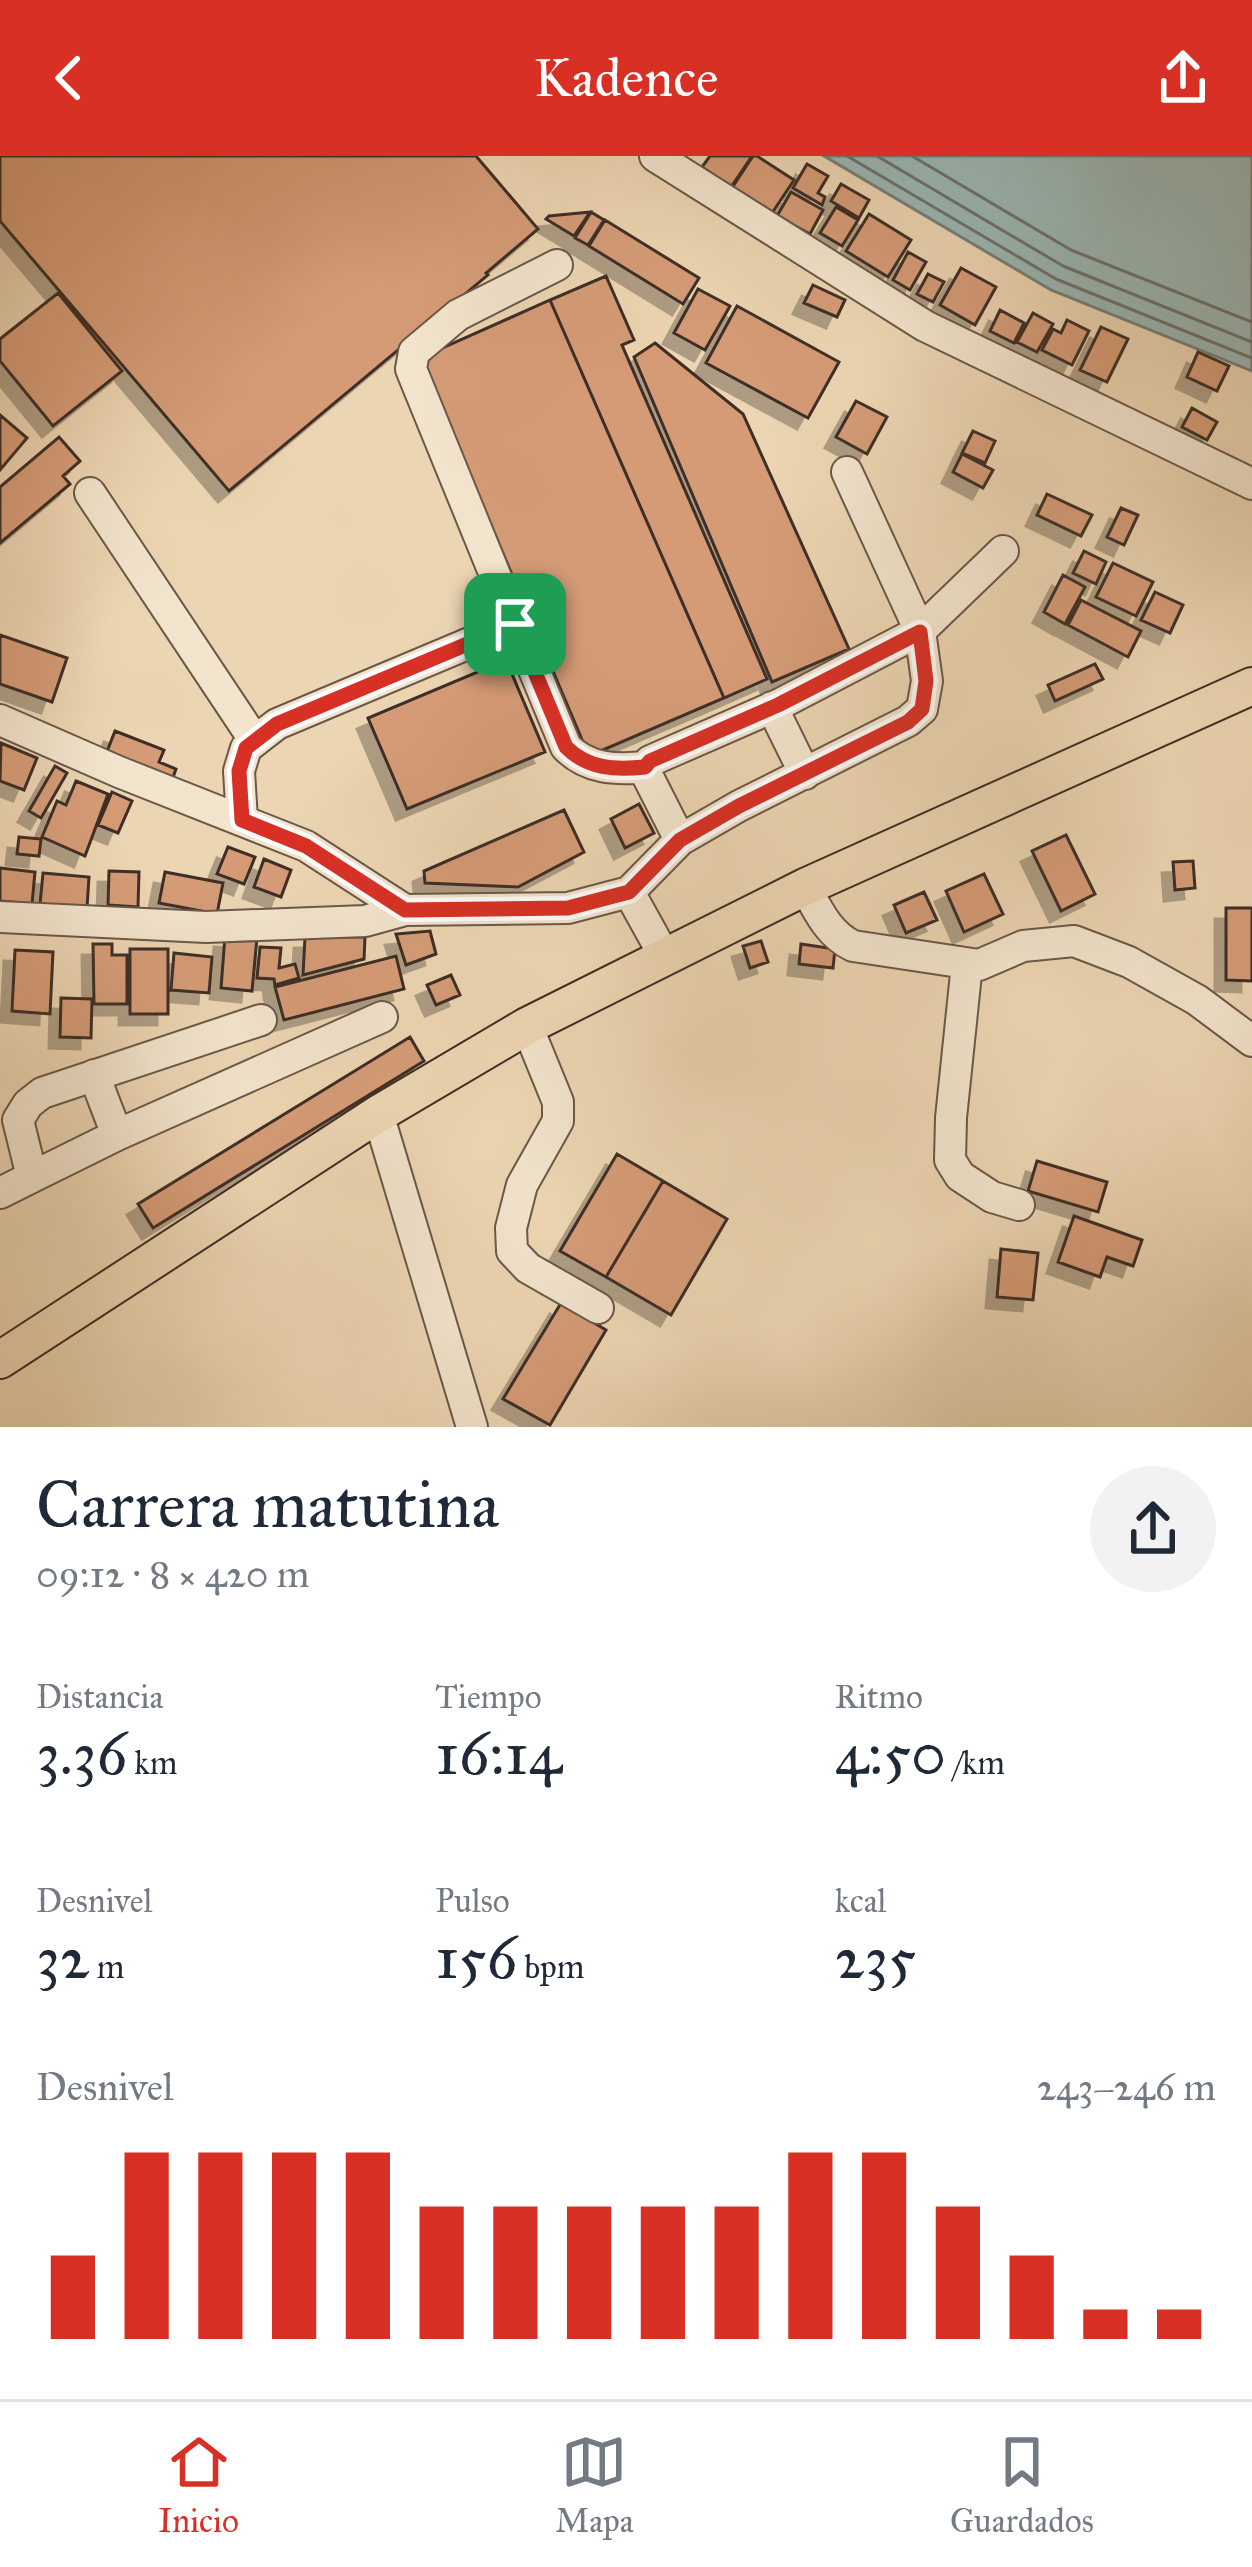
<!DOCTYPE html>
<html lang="es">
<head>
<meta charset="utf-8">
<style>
	:root { --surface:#fff; --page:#f2f2f3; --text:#1f2937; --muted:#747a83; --line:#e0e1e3; --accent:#d93025 }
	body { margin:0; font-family:"IM FELL Great Primer",serif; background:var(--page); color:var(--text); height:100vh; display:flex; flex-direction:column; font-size:45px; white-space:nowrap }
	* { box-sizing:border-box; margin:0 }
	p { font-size:39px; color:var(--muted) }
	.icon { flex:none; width:66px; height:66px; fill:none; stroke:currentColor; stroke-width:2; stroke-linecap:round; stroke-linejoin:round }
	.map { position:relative; height:1271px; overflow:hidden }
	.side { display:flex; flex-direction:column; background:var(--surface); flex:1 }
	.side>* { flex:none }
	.pin { position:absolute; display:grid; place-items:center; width:102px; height:102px; color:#fff; margin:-51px; border-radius:24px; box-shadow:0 6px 18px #0006 }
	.round { display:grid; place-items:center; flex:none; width:126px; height:126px; border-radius:63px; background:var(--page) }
	.overview { display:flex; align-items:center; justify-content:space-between; height:204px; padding:0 36px }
	h1 { font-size:66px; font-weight:600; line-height:90px }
	.metrics { display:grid; grid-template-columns:repeat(3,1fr); gap:18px; height:204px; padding:12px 36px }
	.metrics div { display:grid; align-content:center }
	.metrics b { font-size:60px; font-weight:600 }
	.metrics small { font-size:33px; font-weight:400 }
	.metrics p { font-size:33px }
	.chart { height:336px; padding:24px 36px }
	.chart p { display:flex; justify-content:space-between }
	.chart svg { width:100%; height:216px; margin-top:12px; stroke:var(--accent); stroke-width:6 }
	header { display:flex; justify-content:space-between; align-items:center; height:156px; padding:0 36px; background:var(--accent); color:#fff; font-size:54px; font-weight:600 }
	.tabs { display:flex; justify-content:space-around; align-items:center; height:168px; border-top:3px solid var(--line); background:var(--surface); font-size:33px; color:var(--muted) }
	.tabs a { display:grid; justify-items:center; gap:6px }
	.tabs .active { color:var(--accent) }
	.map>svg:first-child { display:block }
</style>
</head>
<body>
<header><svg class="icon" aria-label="back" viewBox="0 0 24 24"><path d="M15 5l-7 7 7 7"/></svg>Kadence<svg class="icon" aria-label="share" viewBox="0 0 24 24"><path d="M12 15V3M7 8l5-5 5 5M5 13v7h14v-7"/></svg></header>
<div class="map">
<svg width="1252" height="1271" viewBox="0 0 1252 1271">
	<defs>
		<filter id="shadow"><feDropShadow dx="-11" dy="11" stdDeviation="0" flood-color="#0004"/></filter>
	</defs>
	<rect width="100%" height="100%" fill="#ecd5b2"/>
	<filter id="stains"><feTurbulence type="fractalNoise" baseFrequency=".00167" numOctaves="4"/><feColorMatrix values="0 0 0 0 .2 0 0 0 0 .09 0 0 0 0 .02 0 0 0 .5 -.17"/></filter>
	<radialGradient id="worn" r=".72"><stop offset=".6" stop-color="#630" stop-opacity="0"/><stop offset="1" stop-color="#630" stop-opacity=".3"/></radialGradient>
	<!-- water -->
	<path fill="#9ab7b4" stroke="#75807b" stroke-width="3" d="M824 0H1252V215L1051 134Z"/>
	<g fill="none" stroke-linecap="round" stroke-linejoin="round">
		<!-- shore -->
		<path stroke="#6c726d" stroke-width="3" d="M847 0 1056 123 1252 202
			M877 0 1063 110 1252 186
			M912 0 1071 94 1252 166"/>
	</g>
	<!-- building -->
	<path fill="#d59b77" stroke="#3e2e26" stroke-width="3" filter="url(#shadow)" d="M0 0H476L538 73 486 117 488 119 229 335 0 65Z
		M710 0H752L731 31 702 11Z
		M753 0H757L794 24 772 57 732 32Z
		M807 8 828 20 818 37 825 41 822 49 793 32Z
		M841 28 869 44 859 62 831 45Z
		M791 36 823 54 810 78 777 60Z
		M836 51 858 64 842 90 820 77Z
		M590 56 574 80 546 63 549 60Z
		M591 56 604 64 588 89 575 82Z
		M869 58 911 84 888 121 846 95Z
		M605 64 699 122 683 148 589 90Z
		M908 96 926 106 910 134 893 124Z
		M961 112 996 131 975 169 940 149Z
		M928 118 944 126 933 146 917 138Z
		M606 120 634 184 622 189 767 523 724 542 550 144Z
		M813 129 845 144 837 161 804 147Z
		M698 133 730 150 705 194 674 177Z
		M58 137 122 215 53 270 0 205V183Z
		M550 144 724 542 589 600 420 202Z
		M737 150 839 206 808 262 706 207Z
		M1000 154 1024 167 1014 187 990 175Z
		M1033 157 1053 168 1037 196 1017 186Z
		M1067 164 1089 175 1072 209 1042 194 1053 173 1061 177Z
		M1101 171 1128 183 1107 226 1080 214Z
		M655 187 743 258 849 493 772 526 634 201Z
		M1198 196 1229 210 1217 235 1187 221Z
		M856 245 887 261 867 298 836 281Z
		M1192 252 1217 266 1207 284 1182 271Z
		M0 259 27 282 0 314Z
		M973 275 995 285 985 307 962 297Z
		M59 281 80 305 63 320 70 328 0 387V331Z
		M962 298 993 314 983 332 953 316Z
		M1047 338 1092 359 1081 380 1037 359Z
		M1121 352 1138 359 1124 389 1107 381Z
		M1084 395 1106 406 1096 428 1073 417Z
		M1113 407 1153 426 1136 460 1096 441Z
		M1063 419 1085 431 1065 468 1044 456Z
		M1155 436 1183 449 1170 477 1141 464Z
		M1081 444 1141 475 1128 501 1068 469Z
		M0 479 67 502 52 546 0 528Z
		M506 504 545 596 407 653 368 562Z
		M1095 508 1103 523 1055 545 1048 529Z
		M115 575 164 594 159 606 176 613 172 624 106 598Z
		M1 587 37 602 24 634 0 625Z
		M55 610 67 617 41 662 29 655Z
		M76 625 108 638 85 700 42 681 57 645 66 649Z
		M112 636 132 645 118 677 98 669Z
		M639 648 654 677 625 692 611 663Z
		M564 654 584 696 518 731 425 727 424 715Z
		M1066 679 1095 738 1061 755 1032 695Z
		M19 681 41 683 39 700 17 698Z
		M228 691 255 701 244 728 217 718Z
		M264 703 291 714 281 741 254 731Z
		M1193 705 1195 732 1175 734 1173 706Z
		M0 712 35 716 32 748 0 745Z
		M109 715 139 716 138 751 108 749Z
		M165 716 223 727 217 758 159 747Z
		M43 717 89 721 87 752 40 748Z
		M984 718 1003 758 964 776 946 735Z
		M924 736 937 764 906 777 894 749Z
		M1226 752H1252V825L1226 824Z
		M430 775 436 798 406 809 396 778Z
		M225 780 257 782 252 835 221 832Z
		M305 781H365L364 803 303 819Z
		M761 785 768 806 750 812 743 790Z
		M93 788H112V799H127V848H94Z
		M801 788 835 793 833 812 799 808Z
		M260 791 281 792 279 812 295 808 299 822 275 829 274 823 257 822Z
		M130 793H168V858H130Z
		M15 794 53 796 50 858 12 855Z
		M174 797 212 801 209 837 171 834Z
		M396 800 404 833 284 864 275 831Z
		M451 819 460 839 436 849 427 829Z
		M61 842 92 843 91 882 60 881Z
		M410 881 424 905 153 1072 138 1048Z
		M617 998 663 1025 606 1121 560 1095Z
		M1037 1005 1107 1026 1098 1056 1028 1035Z
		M663 1025 727 1063 671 1159 606 1121Z
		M1074 1060 1142 1084 1133 1110 1107 1101 1100 1121 1058 1106Z
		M1001 1093 1038 1097 1033 1144 997 1141Z
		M561 1147 606 1174 550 1269 503 1243Z"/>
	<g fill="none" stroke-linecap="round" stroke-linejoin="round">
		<defs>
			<path id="minor" d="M655 0 925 170 1252 328
				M90 337 255 585
				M515 468 411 213 414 196 458 159 557 109
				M772 551 805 618
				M0 564 119 616 306 690 405 754
				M242 664 239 615 246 592 277 568 515 468 566 591C588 613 615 614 645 611
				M680 684 647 619 645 611 650 605 778 549 920 475 1003 395
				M805 731C818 754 828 778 853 790L979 809 1023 790 1074 785 1129 806 1197 844 1252 885
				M629 736 680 684 739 650 908 565 922 553 927 525 920 475 847 316
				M0 761 206 771 365 765 405 754 568 752 629 736 665 801
				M967 808 951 962 950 1004 960 1020 992 1041 1019 1049
				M527 870 558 946V965L522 1029 511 1072 512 1095 528 1112 598 1152
				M94 919 117 979
				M378 958 472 1271
				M32 1021 117 979 382 861
				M0 1037 32 1021 18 964 28 948 42 937 261 864"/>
			<path id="major" d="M0 1204 378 958 527 870 805 731 1252 530"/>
		</defs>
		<!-- minor casing -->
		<use href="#minor" stroke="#6a5849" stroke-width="34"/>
		<!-- major casing -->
		<use href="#major" stroke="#3e2e26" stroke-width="40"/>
		<!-- minor -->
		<use href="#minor" stroke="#f3e4cd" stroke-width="30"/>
		<!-- major -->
		<use href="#major" stroke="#ecd5b2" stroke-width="36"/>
	</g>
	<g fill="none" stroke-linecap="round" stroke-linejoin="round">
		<defs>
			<path id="route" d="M515 468 566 591C588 613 615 614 645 611L650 605 778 549 920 476 926 525 922 553 908 566 739 650 680 684 629 736 568 752 405 754 306 690 242 664 239 615 246 592 277 568Z"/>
		</defs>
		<!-- route casing -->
		<use href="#route" stroke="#fff" stroke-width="24"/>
		<!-- route -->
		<use href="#route" stroke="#d93025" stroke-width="15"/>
	</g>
	<rect width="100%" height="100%" filter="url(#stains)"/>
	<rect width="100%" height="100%" fill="url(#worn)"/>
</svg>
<div class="pin" style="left:515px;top:468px;background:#1e9e55"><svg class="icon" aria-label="arrive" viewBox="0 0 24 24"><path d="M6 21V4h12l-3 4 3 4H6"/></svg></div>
</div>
<section class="side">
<div class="overview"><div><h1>Carrera matutina</h1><p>09:12 · 8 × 420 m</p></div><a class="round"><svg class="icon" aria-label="share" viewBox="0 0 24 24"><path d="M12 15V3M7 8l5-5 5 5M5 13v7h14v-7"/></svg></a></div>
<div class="metrics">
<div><p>Distancia</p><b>3.36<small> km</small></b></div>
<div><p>Tiempo</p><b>16:14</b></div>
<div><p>Ritmo</p><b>4:50<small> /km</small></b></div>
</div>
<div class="metrics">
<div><p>Desnivel</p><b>32<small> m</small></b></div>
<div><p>Pulso</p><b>156<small> bpm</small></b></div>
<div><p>kcal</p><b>235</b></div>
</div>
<div class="chart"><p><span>Desnivel</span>243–246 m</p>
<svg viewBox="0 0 160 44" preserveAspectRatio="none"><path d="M5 44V27M15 44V6M25 44V6M35 44V6M45 44V6M55 44V17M65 44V17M75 44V17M85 44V17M95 44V17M105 44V6M115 44V6M125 44V17M135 44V27M145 44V38M155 44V38"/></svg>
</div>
</section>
<nav class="tabs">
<a class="active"><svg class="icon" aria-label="home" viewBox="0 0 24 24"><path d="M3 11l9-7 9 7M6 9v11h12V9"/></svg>Inicio</a>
<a><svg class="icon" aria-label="map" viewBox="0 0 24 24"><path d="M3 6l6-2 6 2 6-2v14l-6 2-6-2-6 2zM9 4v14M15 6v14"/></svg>Mapa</a>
<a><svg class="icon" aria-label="saved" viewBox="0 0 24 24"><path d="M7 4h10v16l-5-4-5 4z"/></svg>Guardados</a>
</nav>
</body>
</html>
